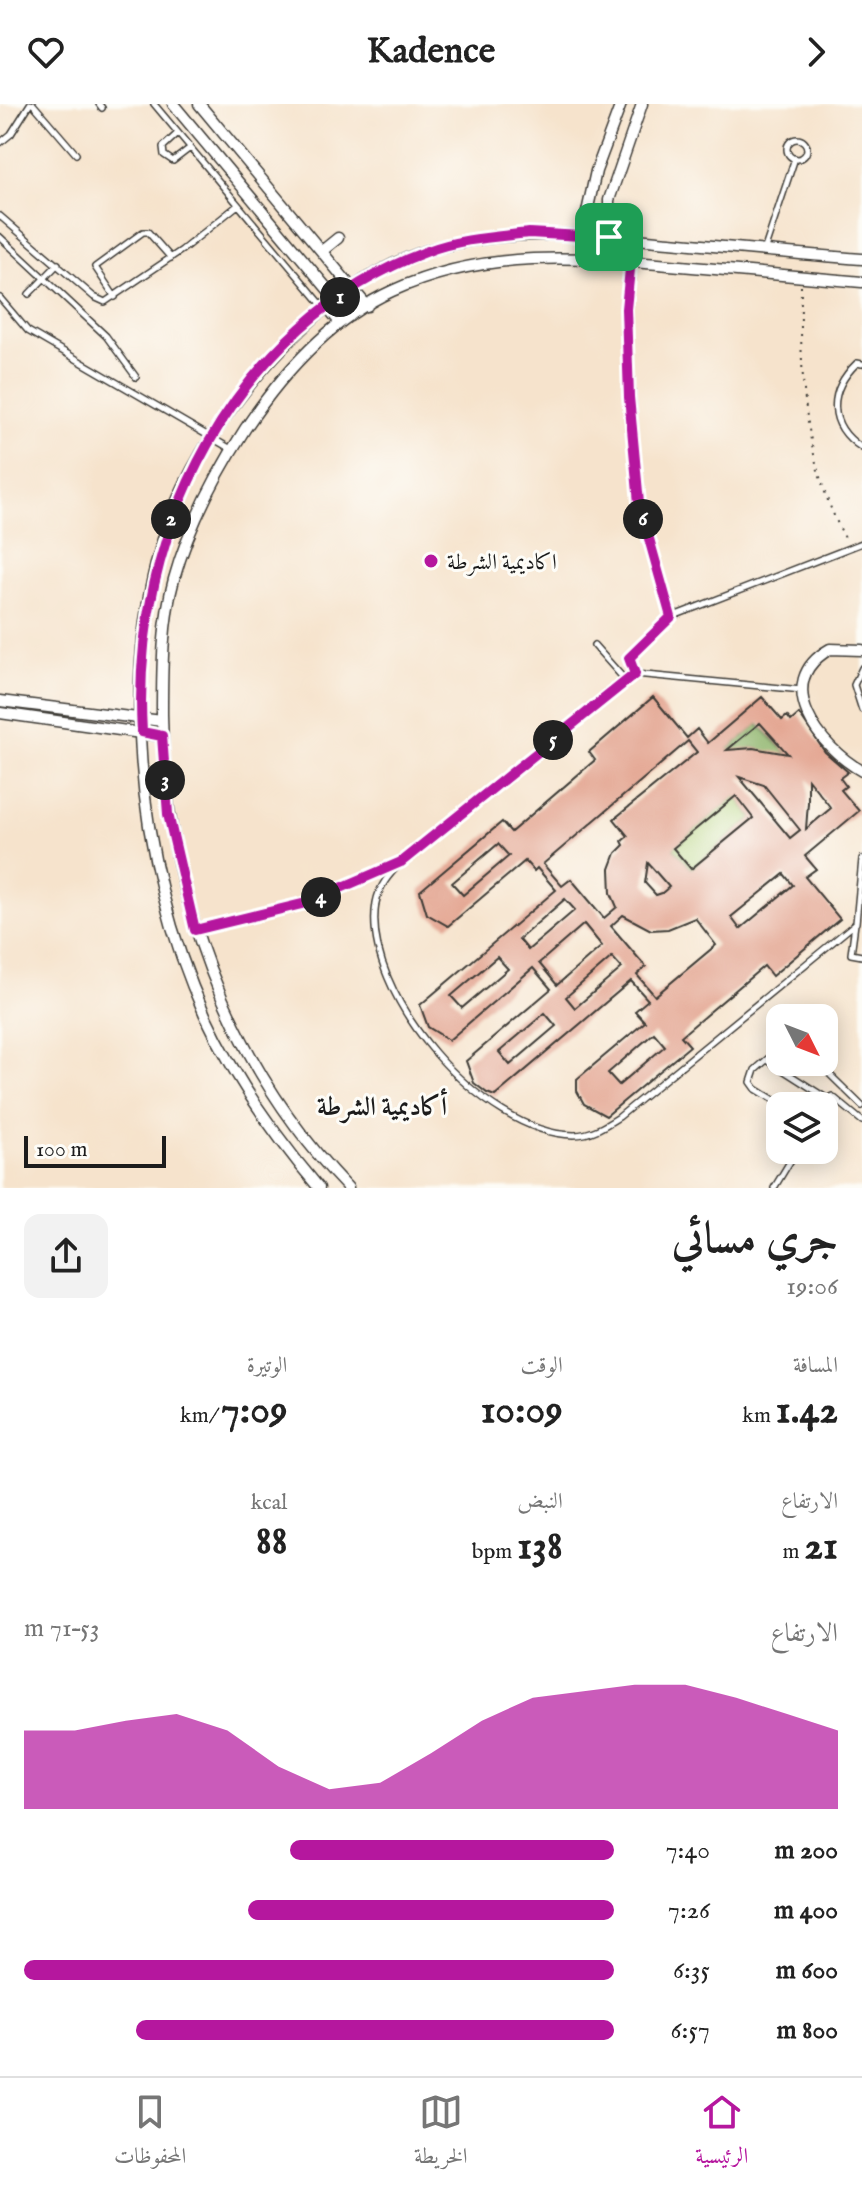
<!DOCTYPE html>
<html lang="ar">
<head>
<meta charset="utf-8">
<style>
	:root { --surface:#fff; --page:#f2f2f2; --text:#222; --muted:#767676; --line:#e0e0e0; --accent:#b5179e }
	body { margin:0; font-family:"IM FELL English",Amiri,serif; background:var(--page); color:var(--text); direction:rtl; height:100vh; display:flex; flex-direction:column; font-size:30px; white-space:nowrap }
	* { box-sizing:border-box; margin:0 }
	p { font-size:26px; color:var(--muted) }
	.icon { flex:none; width:44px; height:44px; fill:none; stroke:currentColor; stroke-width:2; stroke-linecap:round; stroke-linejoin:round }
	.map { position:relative; height:1084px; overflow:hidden; direction:ltr }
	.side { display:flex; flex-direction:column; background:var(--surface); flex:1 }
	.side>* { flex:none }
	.needle { width:52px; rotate:132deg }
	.tools { position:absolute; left:766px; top:900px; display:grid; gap:16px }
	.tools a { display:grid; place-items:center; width:72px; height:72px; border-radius:16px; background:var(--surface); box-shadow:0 4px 20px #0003; font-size:40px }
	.scale { position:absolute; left:24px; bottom:20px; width:142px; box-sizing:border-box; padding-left:8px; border:4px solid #1c1c1c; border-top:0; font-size:22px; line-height:28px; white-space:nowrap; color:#1c1c1c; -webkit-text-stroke:6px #fdfcf7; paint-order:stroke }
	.pin { position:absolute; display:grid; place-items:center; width:68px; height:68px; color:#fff; margin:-34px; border-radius:16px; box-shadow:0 4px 12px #0006 }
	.km { position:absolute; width:40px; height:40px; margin:-20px; border-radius:50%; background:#222; color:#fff; font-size:22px; line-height:40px; text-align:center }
	.round { display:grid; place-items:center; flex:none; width:84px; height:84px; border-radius:16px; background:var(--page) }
	.overview { display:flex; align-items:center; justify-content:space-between; height:136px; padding:0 24px }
	h1 { font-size:44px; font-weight:700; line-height:60px }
	.metrics { display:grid; grid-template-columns:repeat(3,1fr); gap:12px; height:136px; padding:8px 24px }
	.metrics div { display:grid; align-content:center }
	.metrics b { font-size:40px; font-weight:700 }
	.metrics small { font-size:22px; font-weight:400 }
	.metrics p { font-size:22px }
	.chart { height:224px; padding:16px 24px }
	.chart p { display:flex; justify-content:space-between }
	.chart svg { width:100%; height:144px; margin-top:8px; fill:var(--accent); opacity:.7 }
	ul { padding:0 24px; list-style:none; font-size:26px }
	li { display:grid; grid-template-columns:128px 96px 1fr; align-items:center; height:60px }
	li i { height:20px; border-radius:10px; background:var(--accent) }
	header { display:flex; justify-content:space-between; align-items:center; height:104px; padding:0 24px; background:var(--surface); font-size:36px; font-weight:700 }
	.tab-bar { display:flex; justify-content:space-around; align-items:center; height:112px; border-top:2px solid var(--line); background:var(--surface); font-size:22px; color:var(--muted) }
	.tab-bar a { display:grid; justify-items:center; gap:4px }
	.tab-bar .current { color:var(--accent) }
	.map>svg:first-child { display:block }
</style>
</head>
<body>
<header><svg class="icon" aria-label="forward" viewBox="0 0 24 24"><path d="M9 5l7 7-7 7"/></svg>Kadence<svg class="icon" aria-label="heart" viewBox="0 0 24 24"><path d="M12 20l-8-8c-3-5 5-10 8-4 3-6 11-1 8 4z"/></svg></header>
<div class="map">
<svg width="862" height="1084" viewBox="0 0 862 1084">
	<rect width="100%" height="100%" fill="#fdfcf7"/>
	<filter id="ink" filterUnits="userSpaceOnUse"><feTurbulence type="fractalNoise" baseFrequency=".0125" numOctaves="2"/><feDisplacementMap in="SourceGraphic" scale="16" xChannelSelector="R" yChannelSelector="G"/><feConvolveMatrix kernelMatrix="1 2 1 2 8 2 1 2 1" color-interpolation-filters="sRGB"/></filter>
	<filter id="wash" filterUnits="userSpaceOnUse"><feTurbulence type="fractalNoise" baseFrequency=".006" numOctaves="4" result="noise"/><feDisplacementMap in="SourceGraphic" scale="32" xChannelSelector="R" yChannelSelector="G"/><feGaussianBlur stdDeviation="1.8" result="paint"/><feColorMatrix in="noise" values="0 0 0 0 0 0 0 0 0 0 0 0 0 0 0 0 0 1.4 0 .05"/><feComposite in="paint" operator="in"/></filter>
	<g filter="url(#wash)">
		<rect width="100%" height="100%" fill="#f6e3cc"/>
		<!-- green -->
		<path fill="#afd078" stroke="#66764a" stroke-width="2" d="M736 692 753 714 691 765 673 744Z"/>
		<!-- forest -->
		<path fill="#8bb268" stroke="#546742" stroke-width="2" d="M758 620 787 649 784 652 753 644 720 652Z"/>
		<g id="blocks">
			<!-- building -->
			<path fill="#e2a08b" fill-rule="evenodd" d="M653 593 687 634 697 625 708 639 762 593 782 616 787 612 791 617 799 610 825 648 848 668 840 674 846 682 841 686 859 707 805 752 816 765 805 773 840 815 772 872 764 862 681 932 690 942 606 1012 584 1000 577 987V975L645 918 635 907 648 896 631 877 495 992 487 989 474 979 466 957 551 885 533 864 449 936 428 923 420 901 556 786 537 764 534 767 525 757 448 822 427 810 420 787 502 718 511 728 595 656 589 648ZM760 619 788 650 753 644 727 646ZM688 637 697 648 614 715 628 732 622 737 624 741 616 749 610 765 611 789 617 803 604 814 571 775 562 782 543 760ZM739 673 764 681 800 726 790 734ZM808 675 831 704 806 725 808 699ZM736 692 753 714 691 765 673 744ZM498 740 509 752 463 791 452 779ZM648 759 669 783 662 789 656 791 645 779ZM784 770 793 781 740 825 731 813ZM565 795 575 806 528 846 519 835ZM623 811 651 826 668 825 695 814 716 841 655 892 637 871 646 863 611 822ZM584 820 602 842 557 881 539 859ZM497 853 508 865 462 904 451 892ZM612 853 622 864 575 904 566 893ZM545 909 556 922 510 961 499 948ZM654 929 665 942 619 981 608 969Z"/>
		</g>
	</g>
	<g filter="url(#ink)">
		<use href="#blocks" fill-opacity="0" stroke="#3d3a36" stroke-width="2"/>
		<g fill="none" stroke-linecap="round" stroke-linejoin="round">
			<defs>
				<path id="lane" d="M33 0 76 50
					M99 0 102 4
					M154 0 338 220
					M178 29 163 43 164 51 173 57 190 44
					M787 45a10 10 0 1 1 20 0a10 10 0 1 1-20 0Z
					M0 39 11 30 30 0
					M0 112 94 193 105 198 182 146 238 101
					M0 133 106 232 136 273
					M633 136 626 205 639 399 671 513 629 554 635 570
					M764 147 795 54
					M29 190 58 160
					M115 193 95 163 143 128H148L171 154
					M0 194 28 227 231 345
					M862 260 857 259C828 287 827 321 862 344
					M671 513 862 439
					M594 541 626 577
					M862 564 854 581 862 606
					M802 586 635 570 401 758C389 771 379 782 376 799 361 890 483 1030 574 1031 591 1031 605 1022 619 1013L856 819 862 755
					M855 820 851 850 862 852
					M196 826 306 799 399 759
					M780 944 755 966 751 978 756 985 784 1002
					M767 956 828 995 832 992 862 1017
					M817 958 862 1002
					M774 1084 797 1046"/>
				<path id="street" d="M173 0 350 212
					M199 0 367 202
					M582 131 596 67 621 0
					M609 133V96L642 0
					M322 147 338 134
					M862 546 830 545C770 579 820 644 862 667
					M0 597 162 617
					M0 609 162 632
					M319 1084C275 1032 234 973 205 911 137 763 113 551 176 399 197 350 229 304 264 264 309 213 365 165 432 145 511 123 589 131 670 138 734 144 798 150 862 155
					M348 1084C226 957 164 784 162 610 162 566 162 518 174 475 189 421 215 372 245 325 281 271 331 215 392 187 486 144 581 153 681 162 742 167 802 173 862 178"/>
			</defs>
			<!-- lane casing -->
			<use href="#lane" stroke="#3d3a36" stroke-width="8"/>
			<!-- street casing -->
			<use href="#street" stroke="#3d3a36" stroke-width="13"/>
			<!-- path -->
			<path stroke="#3d3a36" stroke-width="2" stroke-dasharray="2 6" stroke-linecap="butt" d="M801 182C800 270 803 357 846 436"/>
			<!-- lane -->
			<use href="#lane" stroke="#fff" stroke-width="5"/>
			<!-- street -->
			<use href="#street" stroke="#fff" stroke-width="10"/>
		</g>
	</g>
	<g fill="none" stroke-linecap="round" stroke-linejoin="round" filter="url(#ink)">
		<defs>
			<path id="route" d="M529 129 633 135 626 205 629 293 639 399 671 513 629 554 635 570 401 758 306 799 195 826 168 710 162 632 142 628C130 431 234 218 428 147 459 135 495 133 529 129Z"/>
		</defs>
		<!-- route casing -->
		<use href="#route" stroke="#fff" stroke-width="16"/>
		<!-- route -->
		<use href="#route" stroke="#b5179e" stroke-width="10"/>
	</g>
	<!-- markers -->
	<circle fill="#b5179e" stroke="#fdfcf7" stroke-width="3" cx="431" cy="457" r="8"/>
	<g text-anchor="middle" stroke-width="6" stroke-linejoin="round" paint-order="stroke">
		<!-- poi labels -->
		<g font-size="22" fill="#1c1c1c" stroke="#fdfcf7" text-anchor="start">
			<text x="447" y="465">اكاديمية الشرطة</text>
		</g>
		<!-- quarter labels -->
		<g font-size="26" font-weight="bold" fill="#1c1c1c" stroke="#fdfcf7">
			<text x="382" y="1011">أكاديمية الشرطة</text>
		</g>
	</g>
</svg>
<div class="tools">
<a><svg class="needle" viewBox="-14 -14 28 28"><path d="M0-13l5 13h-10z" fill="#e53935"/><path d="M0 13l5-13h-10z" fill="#767676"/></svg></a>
<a><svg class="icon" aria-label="layers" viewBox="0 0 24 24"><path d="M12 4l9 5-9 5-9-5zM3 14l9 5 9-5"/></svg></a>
</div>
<div class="scale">100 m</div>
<div class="pin" style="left:609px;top:133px;background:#1e9e55"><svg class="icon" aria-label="arrive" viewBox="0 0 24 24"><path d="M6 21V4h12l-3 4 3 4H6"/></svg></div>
<b class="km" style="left:340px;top:193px">1</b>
<b class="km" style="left:171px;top:415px">2</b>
<b class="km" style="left:165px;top:676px">3</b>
<b class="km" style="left:321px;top:793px">4</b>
<b class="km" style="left:553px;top:636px">5</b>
<b class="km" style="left:643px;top:415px">6</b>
</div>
<section class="side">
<div class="overview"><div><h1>جري مسائي</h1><p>19:06</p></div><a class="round"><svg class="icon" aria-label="share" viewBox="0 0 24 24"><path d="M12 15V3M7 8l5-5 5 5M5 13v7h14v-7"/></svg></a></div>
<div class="metrics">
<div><p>المسافة</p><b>1.42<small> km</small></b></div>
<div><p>الوقت</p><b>10:09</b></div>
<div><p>الوتيرة</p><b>7:09<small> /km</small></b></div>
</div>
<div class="metrics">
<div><p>الارتفاع</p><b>21<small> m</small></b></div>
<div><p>النبض</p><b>138<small> bpm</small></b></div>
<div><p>kcal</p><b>88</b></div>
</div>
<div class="chart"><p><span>الارتفاع</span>53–71 m</p>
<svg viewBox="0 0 160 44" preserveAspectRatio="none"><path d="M0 44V20L10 20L20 17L30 15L40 20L50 31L60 38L70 36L80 27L90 17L100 10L110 8L120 6L130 6L140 10L150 15L160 20V44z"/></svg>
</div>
<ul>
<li><b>200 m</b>7:40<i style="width:55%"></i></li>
<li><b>400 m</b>7:26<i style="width:62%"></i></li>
<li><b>600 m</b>6:35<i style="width:100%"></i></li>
<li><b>800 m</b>6:57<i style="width:81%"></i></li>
</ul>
</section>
<nav class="tab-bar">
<a class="current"><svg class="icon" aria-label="home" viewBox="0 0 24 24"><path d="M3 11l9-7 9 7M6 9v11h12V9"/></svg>الرئيسية</a>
<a><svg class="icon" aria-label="map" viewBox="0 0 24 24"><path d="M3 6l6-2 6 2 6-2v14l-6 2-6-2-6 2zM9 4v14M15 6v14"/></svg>الخريطة</a>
<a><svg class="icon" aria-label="saved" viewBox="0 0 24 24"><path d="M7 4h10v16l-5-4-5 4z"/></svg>المحفوظات</a>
</nav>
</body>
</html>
